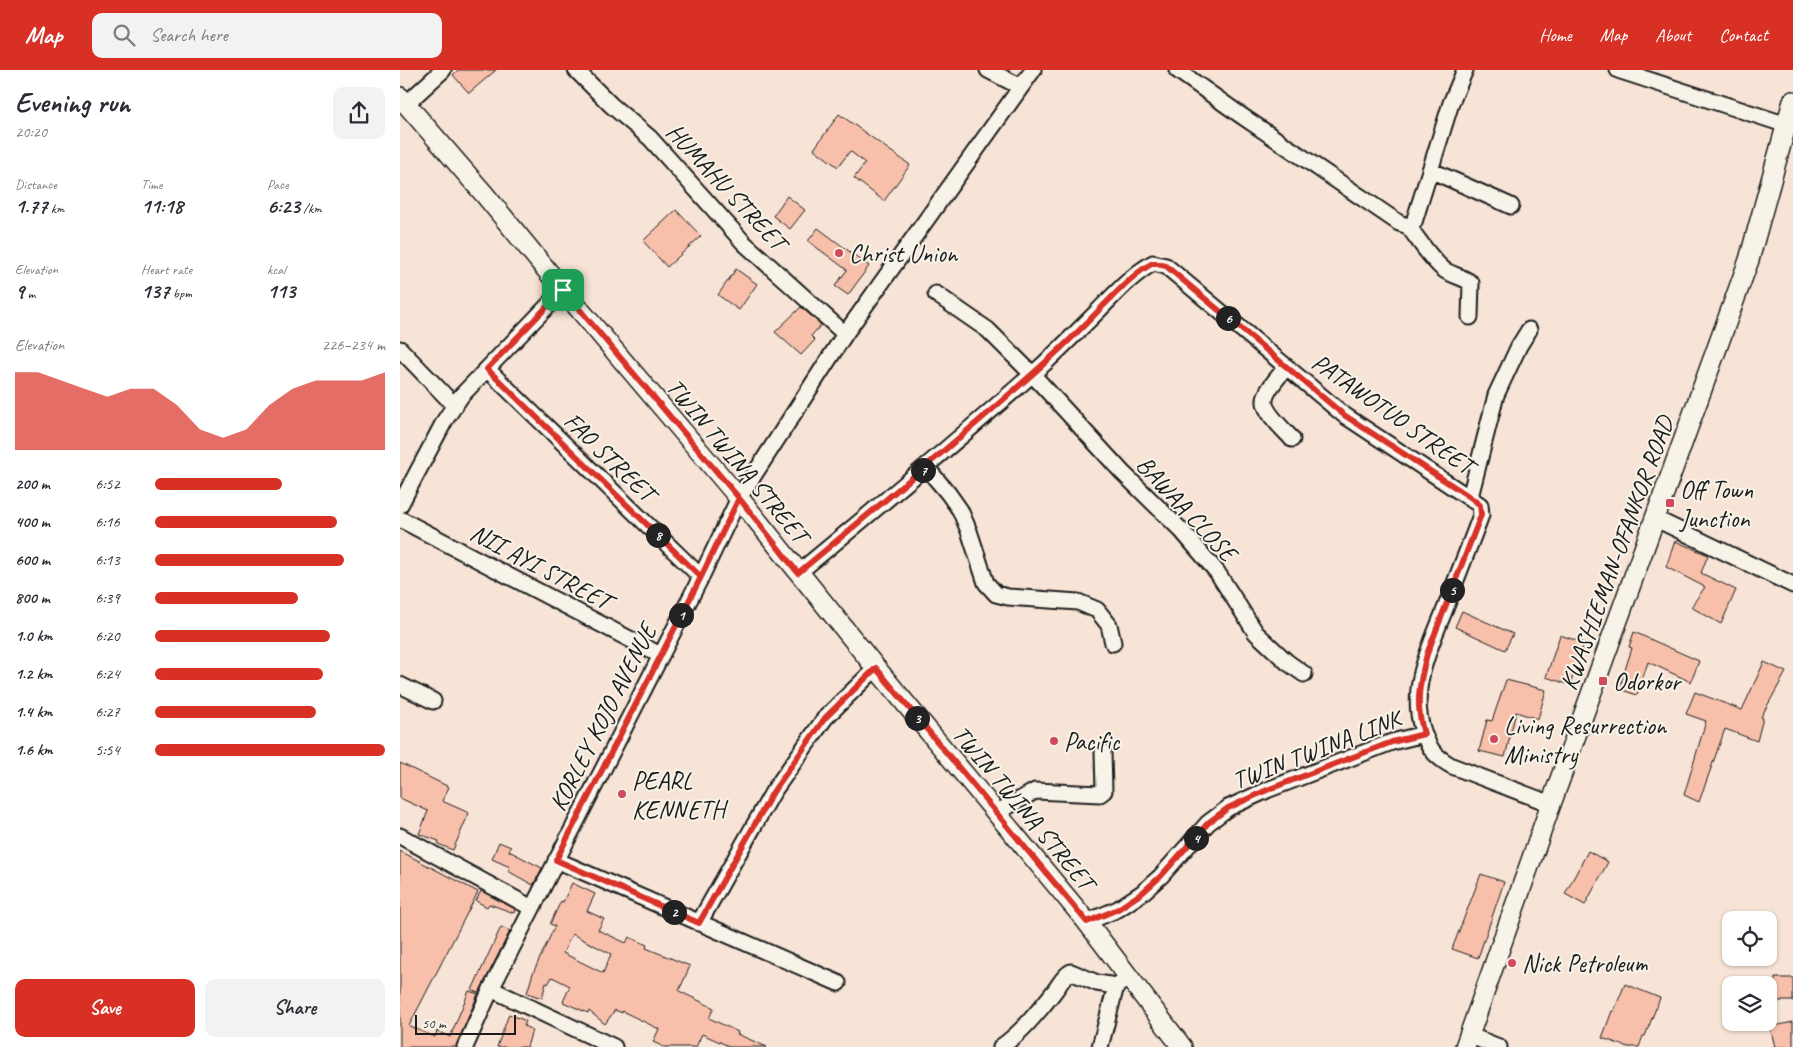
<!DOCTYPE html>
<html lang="en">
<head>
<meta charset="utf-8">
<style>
	:root { --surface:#fff; --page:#f2f2f3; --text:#2b2b33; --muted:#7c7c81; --accent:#d93025 }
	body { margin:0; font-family:Caveat,sans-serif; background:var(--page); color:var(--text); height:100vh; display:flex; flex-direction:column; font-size:19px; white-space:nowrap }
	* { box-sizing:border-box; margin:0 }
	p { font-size:16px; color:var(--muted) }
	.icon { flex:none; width:28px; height:28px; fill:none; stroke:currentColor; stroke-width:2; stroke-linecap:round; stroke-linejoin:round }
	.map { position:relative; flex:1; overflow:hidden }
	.panel { display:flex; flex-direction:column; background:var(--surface); width:400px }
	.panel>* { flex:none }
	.buttons { position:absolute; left:1322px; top:841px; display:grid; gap:10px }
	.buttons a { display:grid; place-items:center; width:55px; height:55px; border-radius:10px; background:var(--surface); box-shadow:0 1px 4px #0004; font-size:25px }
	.scale { position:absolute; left:15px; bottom:12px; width:101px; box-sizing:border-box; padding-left:5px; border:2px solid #1c1c1c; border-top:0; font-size:14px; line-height:18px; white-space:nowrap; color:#1c1c1c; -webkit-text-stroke:4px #f7f3e8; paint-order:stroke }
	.pin { position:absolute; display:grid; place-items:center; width:42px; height:42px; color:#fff; margin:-21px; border-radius:10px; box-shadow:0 2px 8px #0006 }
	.km { position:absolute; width:25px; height:25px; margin:-12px; border-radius:50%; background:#222; color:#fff; font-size:14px; line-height:25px; text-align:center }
	.round { display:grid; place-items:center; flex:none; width:52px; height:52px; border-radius:10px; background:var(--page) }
	.head { display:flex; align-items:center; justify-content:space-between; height:85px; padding:0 15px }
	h1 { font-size:28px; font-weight:700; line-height:38px }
	.metrics { display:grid; grid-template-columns:repeat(3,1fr); gap:8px; height:85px; padding:5px 15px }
	.metrics div { display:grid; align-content:center }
	.metrics b { font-size:21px; font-weight:700 }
	.metrics small { font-size:14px; font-weight:400 }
	.metrics p { font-size:14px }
	.chart { height:140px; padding:10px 15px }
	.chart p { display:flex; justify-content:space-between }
	.chart svg { width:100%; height:90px; margin-top:5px; fill:var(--accent); opacity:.7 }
	.action { display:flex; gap:10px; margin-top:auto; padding:10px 15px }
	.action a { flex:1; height:58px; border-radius:10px; background:var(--accent); color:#fff; font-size:20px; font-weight:700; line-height:58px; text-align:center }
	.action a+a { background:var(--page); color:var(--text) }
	ul { padding:0 15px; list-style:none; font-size:16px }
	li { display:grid; grid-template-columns:80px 60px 1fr; align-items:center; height:38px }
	li i { height:12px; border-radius:6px; background:var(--accent) }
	header { display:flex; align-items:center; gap:30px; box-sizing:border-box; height:70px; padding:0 25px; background:var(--accent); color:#fff }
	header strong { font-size:24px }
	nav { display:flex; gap:28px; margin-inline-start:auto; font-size:18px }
	.search { width:350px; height:45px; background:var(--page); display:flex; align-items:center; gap:12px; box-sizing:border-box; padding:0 18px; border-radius:10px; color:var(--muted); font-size:19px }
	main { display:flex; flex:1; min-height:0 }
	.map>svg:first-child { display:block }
</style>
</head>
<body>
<header>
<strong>Map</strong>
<div class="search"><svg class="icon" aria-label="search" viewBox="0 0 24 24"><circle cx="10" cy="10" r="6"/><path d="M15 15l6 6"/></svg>Search here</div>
<nav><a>Home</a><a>Map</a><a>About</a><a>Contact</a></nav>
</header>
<main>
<section class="panel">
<div class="head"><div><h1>Evening run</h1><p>20:20</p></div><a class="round"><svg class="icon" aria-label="share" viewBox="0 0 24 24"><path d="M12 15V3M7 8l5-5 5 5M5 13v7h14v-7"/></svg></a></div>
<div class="metrics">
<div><p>Distance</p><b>1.77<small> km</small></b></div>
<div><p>Time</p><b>11:18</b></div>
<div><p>Pace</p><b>6:23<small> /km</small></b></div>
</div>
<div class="metrics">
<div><p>Elevation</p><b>9<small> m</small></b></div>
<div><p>Heart rate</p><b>137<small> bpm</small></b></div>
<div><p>kcal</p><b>113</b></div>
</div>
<div class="chart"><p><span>Elevation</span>226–234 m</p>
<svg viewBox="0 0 160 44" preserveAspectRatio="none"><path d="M0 44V6L10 6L20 10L30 14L40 18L50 14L60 14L70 22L80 34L90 38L100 34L110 22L120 14L130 10L140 10L150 10L160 6V44z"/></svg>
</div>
<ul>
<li><b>200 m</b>6:52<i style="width:55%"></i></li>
<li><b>400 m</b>6:16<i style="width:79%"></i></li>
<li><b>600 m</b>6:13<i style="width:82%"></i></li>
<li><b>800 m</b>6:39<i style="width:62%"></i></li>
<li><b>1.0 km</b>6:20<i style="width:76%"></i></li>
<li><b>1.2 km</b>6:24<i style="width:73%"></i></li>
<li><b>1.4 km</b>6:27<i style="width:70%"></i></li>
<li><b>1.6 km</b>5:54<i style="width:100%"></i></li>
</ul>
<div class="action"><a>Save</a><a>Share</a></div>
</section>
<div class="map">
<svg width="1393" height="977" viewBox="0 0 1393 977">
	<rect width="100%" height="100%" fill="#f7e4d6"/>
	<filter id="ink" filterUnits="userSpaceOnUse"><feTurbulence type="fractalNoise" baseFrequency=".02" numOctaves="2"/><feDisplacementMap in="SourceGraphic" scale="10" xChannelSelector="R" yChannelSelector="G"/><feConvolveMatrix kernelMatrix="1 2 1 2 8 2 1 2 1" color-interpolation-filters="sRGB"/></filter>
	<g filter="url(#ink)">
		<!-- building -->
		<path fill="#f8c0ab" stroke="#1c1c1c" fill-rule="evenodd" d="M58 0H96L69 23 53 5Z
			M439 44 510 95 484 131 454 108 465 93 450 81 438 97 414 79Z
			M387 126 405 140 390 159 373 146Z
			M276 140 301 166 267 197 243 171Z
			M418 158 469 196 448 225 435 216 447 200 408 171Z
			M336 199 357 214 339 240 318 225Z
			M401 237 421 255 411 266 415 270 401 285 375 262Z
			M1275 471 1308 485 1301 503 1336 520 1321 554 1291 537 1305 517 1266 497Z
			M1062 541 1113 564 1105 580 1055 557Z
			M1234 562 1299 591 1291 612 1248 592 1237 625 1219 619 1232 578 1229 577Z
			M1160 565 1184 573 1170 615 1146 607Z
			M1364 592 1386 602 1361 647 1363 648 1357 671 1325 659 1299 732 1284 725 1306 651 1286 644 1295 622 1342 640Z
			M1106 610 1146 620 1138 649 1116 642 1105 687 1079 681 1087 650 1092 651Z
			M0 693 49 717 42 731 69 743 53 780 38 774 39 771 19 764 28 741 0 728Z
			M99 772 111 777 109 781 142 798 133 815 108 801 110 797 92 789Z
			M0 781 78 822 9 956 35 967 37 961 50 967 69 921 78 924 56 977H0Z
			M1188 781 1208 792 1185 835 1165 824Z
			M1081 804 1104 812 1078 888 1052 879Z
			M172 813 195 824 187 841 204 849 198 860 226 873 229 867 247 875 246 878 290 896 279 921 314 938 309 948 338 962 337 964 367 977H331L302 964 296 977H264L253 972 259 959 222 941V943L215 940 205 954 189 941 188 943 163 932 170 916 152 907 148 914 146 913 142 928 127 923 133 903 155 856 150 854 161 831 163 832ZM172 864 211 884 203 903 163 883Z
			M81 821 115 839 114 843 89 834 87 837 76 831Z
			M101 857 110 861 79 923 72 920Z
			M1375 908H1393V931H1375Z
			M1225 914 1260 928 1245 966H1243L1239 977H1228L1202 968 1212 941H1214Z
			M109 944 126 951 124 956 132 960 127 977H97Z
			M1393 952V977H1375L1370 957Z"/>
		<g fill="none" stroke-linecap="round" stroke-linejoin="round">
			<defs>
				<path id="minor" d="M176 0 211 35 250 68 344 173 445 264
					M588 0 621 17
					M777 0 839 44 999 153 1008 156 1014 152 1051 33 1065 0
					M1218 0 1387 55
					M6 34 43 0
					M1030 100 1111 136
					M1008 156C1019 170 1029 187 1043 199 1052 206 1062 206 1071 213L1070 247
					M536 224 588 260 632 304 722 402 782 461 817 502 856 563 887 592 904 604
					M0 279 55 336
					M886 297C880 306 866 319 865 330 863 341 885 361 892 369
					M87 299 301 507
					M526 397 548 423 560 440 569 461 586 513 596 524 608 527 678 532 697 540 709 555 713 573
					M1070 427 1096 325 1119 276 1129 260
					M0 435 45 350 61 326 163 220
					M1254 448 1393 515
					M0 449 260 585
					M398 503C482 434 564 365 645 293 663 276 681 258 699 240 716 223 732 205 753 193L766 196 944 345 1080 435 1081 445C1070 475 1058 504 1047 534 1032 573 1009 616 1022 658 1028 678 1034 686 1052 696L1151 734
					M0 615 33 631
					M596 743 635 721 700 724 704 721 703 682
					M0 766 132 838
					M156 790 438 913
					M687 852 718 839 742 823 761 806 808 753 828 738 867 720 992 672 1024 664
					M299 853 373 722 425 648 476 598
					M91 919 214 977
					M1068 965 1099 977
					M65 977 91 919 301 507 339 428 445 264 633 0
					M601 977C621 963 638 942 653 923 659 916 663 906 671 902L697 913 716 916 729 908
					M700 977 716 916"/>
				<path id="major" d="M0 27 85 125 163 220 339 428 476 598 687 852 782 977
					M1065 977 1151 734 1349 190 1393 31"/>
			</defs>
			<!-- minor casing -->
			<use href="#minor" stroke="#1c1c1c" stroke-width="19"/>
			<!-- major casing -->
			<use href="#major" stroke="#1c1c1c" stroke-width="22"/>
			<!-- minor -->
			<use href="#minor" stroke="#f7f3e8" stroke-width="15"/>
			<!-- major -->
			<use href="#major" stroke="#f7f3e8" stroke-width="19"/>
		</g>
	</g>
	<g fill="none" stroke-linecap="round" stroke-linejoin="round" filter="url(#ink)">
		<defs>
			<path id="route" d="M163 220 339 428 301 507 156 790 299 853 373 722 425 648 476 598 687 852 718 839 742 823 761 806 808 753 828 738 867 720 992 672 1024 664C1015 634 1019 614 1027 584L1081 445 1080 435 1070 427 944 345 766 196 753 193C733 204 718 221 702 237 684 256 666 274 647 291 566 364 482 433 398 503L339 428 301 507 87 299 163 220"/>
		</defs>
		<!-- route casing -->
		<use href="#route" stroke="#fff" stroke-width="10"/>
		<!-- route -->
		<use href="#route" stroke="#d93025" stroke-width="6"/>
	</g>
	<!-- markers -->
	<g fill="#d1495b" stroke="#f7f3e8" stroke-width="2">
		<circle cx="439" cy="183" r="5"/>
		<rect x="1265" y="428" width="10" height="10" rx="2.5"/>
		<rect x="1198" y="606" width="10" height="10" rx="2.5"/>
		<circle cx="1094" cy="669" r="5"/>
		<circle cx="654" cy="671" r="5"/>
		<circle cx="222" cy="724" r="5"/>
		<circle cx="1112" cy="893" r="5"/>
	</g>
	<g text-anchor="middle" stroke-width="4" stroke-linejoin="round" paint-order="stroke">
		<!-- street labels -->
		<g font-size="25" fill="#1c1c1c" stroke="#f7f3e8">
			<text transform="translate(327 116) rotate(47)" y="9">HUMAHU STREET</text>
			<text transform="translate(993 343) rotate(35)" y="9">PATAWOTUO STREET</text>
			<text transform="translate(210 386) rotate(44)" y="9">FAO STREET</text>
			<text transform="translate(338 390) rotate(50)" y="9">TWIN TWINA STREET</text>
			<text transform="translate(787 438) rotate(47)" y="9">BAWAA CLOSE</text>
			<text transform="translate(1216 483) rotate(-70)" y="9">KWASHIEMAN-OFANKOR ROAD</text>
			<text transform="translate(141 496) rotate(28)" y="9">NII AYI STREET</text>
			<text transform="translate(202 647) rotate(-63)" y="9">KORLEY KOJO AVENUE</text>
			<text transform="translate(916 679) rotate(-21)" y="9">TWIN TWINA LINK</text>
			<text transform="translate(624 737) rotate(50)" y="9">TWIN TWINA STREET</text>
		</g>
		<!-- poi labels -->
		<g font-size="25" fill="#1c1c1c" stroke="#f7f3e8" text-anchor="start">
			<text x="449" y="192">Christ Union</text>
			<text x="1280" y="428">Off Town<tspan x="1280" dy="29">Junction</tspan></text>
			<text x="1213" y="620">Odorkor</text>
			<text x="1104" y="664">Living Resurrection<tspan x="1104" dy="29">Ministry</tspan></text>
			<text x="664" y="680">Pacific</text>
			<text x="232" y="719">PEARL<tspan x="232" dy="29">KENNETH</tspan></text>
			<text x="1122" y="902">Nick Petroleum</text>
		</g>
	</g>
</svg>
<div class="buttons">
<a><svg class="icon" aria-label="locate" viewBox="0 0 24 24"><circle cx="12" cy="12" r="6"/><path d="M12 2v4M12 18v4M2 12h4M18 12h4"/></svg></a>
<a><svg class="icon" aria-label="layers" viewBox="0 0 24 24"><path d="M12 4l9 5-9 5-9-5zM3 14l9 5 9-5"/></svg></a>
</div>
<div class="scale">50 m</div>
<div class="pin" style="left:163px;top:220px;background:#1e9e55"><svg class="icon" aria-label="arrive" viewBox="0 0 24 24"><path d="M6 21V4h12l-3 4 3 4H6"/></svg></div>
<b class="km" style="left:281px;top:545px">1</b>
<b class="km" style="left:274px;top:842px">2</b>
<b class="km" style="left:517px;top:648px">3</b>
<b class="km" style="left:796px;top:768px">4</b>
<b class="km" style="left:1052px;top:520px">5</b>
<b class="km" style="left:828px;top:248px">6</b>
<b class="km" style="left:523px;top:400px">7</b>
<b class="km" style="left:258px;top:465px">8</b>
</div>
</main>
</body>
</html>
